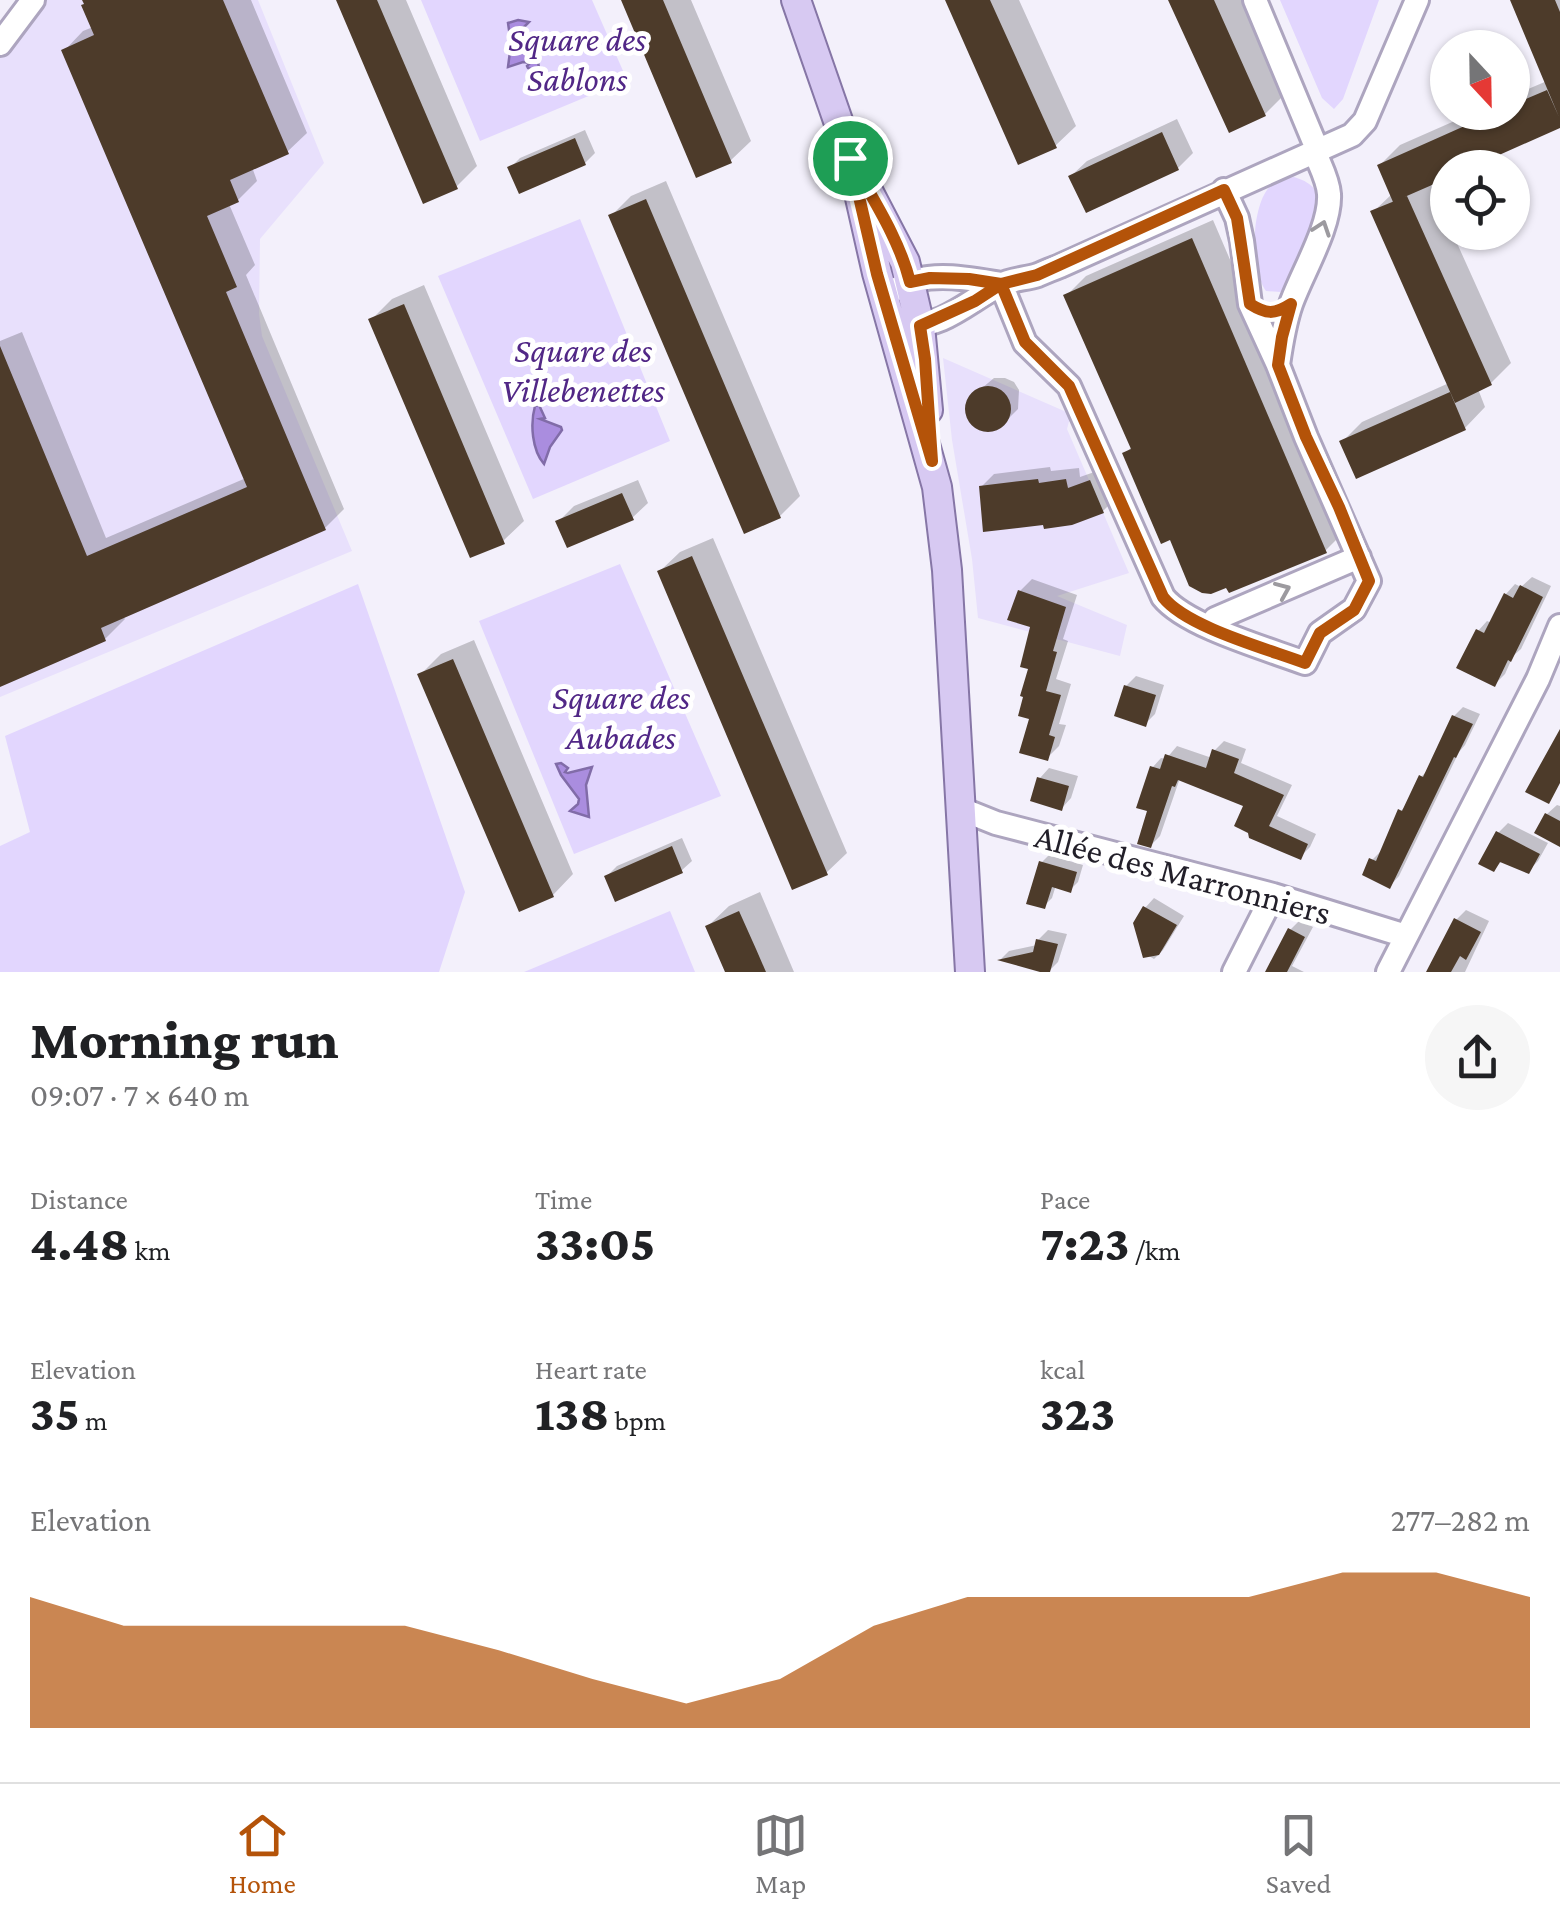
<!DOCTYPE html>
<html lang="en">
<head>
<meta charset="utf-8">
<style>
	:root { --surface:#fff; --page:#f6f6f6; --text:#202124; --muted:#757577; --line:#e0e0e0; --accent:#b45309 }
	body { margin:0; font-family:"Crimson Pro",serif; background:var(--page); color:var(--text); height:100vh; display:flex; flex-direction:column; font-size:38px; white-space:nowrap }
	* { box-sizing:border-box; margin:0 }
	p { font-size:32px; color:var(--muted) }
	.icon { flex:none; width:55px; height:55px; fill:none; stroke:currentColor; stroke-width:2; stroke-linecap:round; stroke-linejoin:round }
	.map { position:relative; height:972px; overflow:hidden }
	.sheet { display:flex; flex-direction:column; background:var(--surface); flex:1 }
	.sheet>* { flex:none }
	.needle { width:65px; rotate:158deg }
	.fabs { position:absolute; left:1430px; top:30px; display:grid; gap:20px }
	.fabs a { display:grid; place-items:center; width:100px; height:100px; border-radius:50%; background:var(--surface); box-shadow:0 2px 8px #0004; font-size:50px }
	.pin { position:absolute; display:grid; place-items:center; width:85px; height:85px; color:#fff; margin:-42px; border:5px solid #fff; border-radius:50%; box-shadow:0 2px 10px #0007 }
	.round { display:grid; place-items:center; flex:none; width:105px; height:105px; border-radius:52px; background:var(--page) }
	.summary { display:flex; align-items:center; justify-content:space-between; height:170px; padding:0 30px }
	h1 { font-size:55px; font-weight:800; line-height:75px }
	.figures { display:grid; grid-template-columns:repeat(3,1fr); gap:15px; height:170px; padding:10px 30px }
	.figures div { display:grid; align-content:center }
	.figures b { font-size:50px; font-weight:800 }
	.figures small { font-size:28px; font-weight:400 }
	.figures p { font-size:28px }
	.chart { height:280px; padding:20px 30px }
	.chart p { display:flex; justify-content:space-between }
	.chart svg { width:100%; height:180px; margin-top:10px; fill:var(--accent); opacity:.7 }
	.tabs { display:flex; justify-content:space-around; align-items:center; height:140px; border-top:2px solid var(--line); background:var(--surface); font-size:28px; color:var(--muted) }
	.tabs a { display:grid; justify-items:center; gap:5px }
	.tabs .active { color:var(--accent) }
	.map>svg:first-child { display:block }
</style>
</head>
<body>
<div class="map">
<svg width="1560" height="972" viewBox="0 0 1560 972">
	<rect width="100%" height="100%" fill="#f3f0fb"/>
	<!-- built -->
	<path fill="#e8e0fc" d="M33 0H258L324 163 260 239 259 314 262 336 352 551 0 697V44Z
		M943 358 1071 414 1067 429 1129 573 1057 596 1127 625 1120 656 978 618 972 559 952 440Z"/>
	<!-- green -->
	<path fill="#e2d6fe" d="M421 0H592L627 80 480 141Z
		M1280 0H1379L1343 99 1334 109 1322 98Z
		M1294 177C1311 182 1321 191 1319 209L1288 285 1281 292 1266 291C1250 270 1250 204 1272 184 1277 179 1287 178 1294 177Z
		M580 219 670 441 533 499 438 276Z
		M620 564 721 796 574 854 479 621Z
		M358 584 465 892 439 972H0V846L30 832 5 736Z
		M670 911 695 972H524Z"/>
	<!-- water -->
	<path fill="#aa8ddf" stroke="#816ca8" stroke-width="2.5" d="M518 20 529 22 517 34 538 62 540 73 528 68 527 66 530 63 523 62 508 67 511 44 508 23Z
		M539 405 545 418 540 419 561 427 562 430 550 447 544 464C532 450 530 424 535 406Z
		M561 763 568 768 565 772 568 773 592 767 586 785 589 817 570 811 578 804 579 799 561 775 556 764Z"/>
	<!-- shadow -->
	<path fill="#0003" d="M87 0H251L307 133 287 152 252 167 257 181 238 200 229 204 255 265 246 275 344 509 325 528 123 616 125 619 105 639 0 684V341L22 332 106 538 246 478 64 51 83 31 93 27Z
		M338 0H406L477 166 456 187Z
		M623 0H691L751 141 730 161Z
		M948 0H1019L1076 126 1055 146Z
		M1170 0H1243L1285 94 1265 114Z
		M1512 0H1560V125L1448 168 1430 183 1448 222V232H1452L1511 363 1491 383 1478 389 1485 407 1465 428 1357 476 1342 442 1362 422 1449 383 1373 212 1392 194 1380 165 1400 145 1475 112H1512V96L1547 81Z
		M1177 119 1193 153 1178 168 1071 176 1087 161Z
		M585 130 595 153 585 163 510 168 520 158Z
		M666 181 800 496 780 516 611 216 631 196Z
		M1213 220 1346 530 1325 551 1171 537 1125 453 1133 446 1066 296 1086 276Z
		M424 285 524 521 503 541 371 320 392 299Z
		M994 378H1005L1014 382 1019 390 1018 409 1001 426 992 430 978 428 967 416V407L970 398Z
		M1050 467 1051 471 1079 468 1080 477 1103 469 1116 498 1103 511 981 487 994 474Z
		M638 480 648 503 632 518 558 522 574 506Z
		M713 538 847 853 826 873 659 572 680 552Z
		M1532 577 1551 586 1521 649 1513 656 1505 674 1495 684 1478 631 1487 621 1492 623 1506 594 1515 584 1521 587Z
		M1032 579 1077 595 1063 639 1068 641 1056 679 1071 684 1059 724 1066 725 1059 746 1047 758 1032 717 1033 626 1020 591Z
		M474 640 573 874 553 895 520 909 420 675 441 654Z
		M1136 676 1164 685 1155 714 1145 724 1126 686Z
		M1463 707 1480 714 1465 745 1459 752 1399 876 1390 886 1372 860 1381 851 1401 811 1409 802 1421 777 1430 768 1454 716Z
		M1224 741 1246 749 1241 763 1292 785 1277 816 1316 834 1310 847 1300 857 1247 805 1180 778 1160 836 1151 845 1152 768 1161 758 1166 759 1177 746 1212 758 1215 750Z
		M1049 768 1078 776 1071 798 1062 808 1040 778Z
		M1557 805 1560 806V843L1547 814Z
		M1508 823 1548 843 1538 861 1528 871 1503 860 1494 869 1498 833Z
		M682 838 692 861 682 870 607 876 617 866Z
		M1049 855 1083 865 1078 882 1070 890 1056 885 1052 898 1044 906 1041 863Z
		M760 892 794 972H728L708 926 729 906Z
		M1154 898 1184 916 1163 950 1154 959 1144 953 1145 908Z
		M1466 910 1489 921 1465 972H1429L1456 920Z
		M1300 920 1313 927 1292 966 1304 972H1268L1290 930Z
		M1048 930 1067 934 1058 962 1048 972 1001 959 1009 951 1037 945 1038 940Z"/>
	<!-- building -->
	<path fill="#4d3b2a" d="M82 0H223L289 154 230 180 239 202 207 216 237 287 226 292 326 530 101 628 106 641 0 687V346L87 556 247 487 61 50 94 35 81 5 84 4Z
		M336 0H377L458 189 423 204Z
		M621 0H663L732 163 696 178Z
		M945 0H990L1057 148 1018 165Z
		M1168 0H1214L1266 116 1229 133Z
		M1510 0H1555L1560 12V128L1470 168H1448V178L1393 202 1377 165 1496 112H1512V105L1547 90 1559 117Z
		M1162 132 1179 170 1086 213 1068 176Z
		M575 138 586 165 519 194 507 167Z
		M1407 196 1492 385 1455 403 1370 211Z
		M646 199 781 518 744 534 608 215Z
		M1192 238 1327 553 1229 593 1226 588 1211 594 1202 593 1189 586 1170 540 1161 544 1122 453 1131 449 1063 295Z
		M404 304 505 544 470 558 368 319Z
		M965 409a23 23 0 1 1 46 0a23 23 0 1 1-46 0Z
		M1450 392 1466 430 1356 479 1339 441Z
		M1038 479 1039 483 1066 479 1068 488 1090 480 1104 513 1072 525 1044 529 1043 525 983 532 979 486Z
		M622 493 634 520 567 548 555 521Z
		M692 556 828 875 792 890 657 571Z
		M1520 585 1543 597 1511 662 1508 660 1495 687 1456 668 1476 629 1484 633 1504 593 1513 598Z
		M1018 590 1066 607 1053 651 1057 652 1046 691 1061 695 1049 735 1055 737 1048 761 1019 753 1029 719 1018 716 1023 697 1020 696 1028 669 1020 667 1030 627 1007 620Z
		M453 659 554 897 519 912 417 674Z
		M1124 685 1156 695 1146 727 1114 716Z
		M1452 715 1473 724 1456 758 1454 757 1390 889 1362 875 1369 858 1376 861 1398 809 1402 811 1419 775 1423 777Z
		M1560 729V783L1549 804 1525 792Z
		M1212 749 1239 759 1234 773 1284 795 1269 826 1308 844 1301 860 1249 838 1248 833 1234 826 1243 806 1178 780 1175 787 1172 786 1151 848 1137 844 1147 811 1136 808 1150 766 1160 769 1165 754 1206 768Z
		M1037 777 1069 786 1062 811 1030 801Z
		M1545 813 1560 821V847L1534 833Z
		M1496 831 1540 854 1529 874 1500 862 1494 872 1478 864Z
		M672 846 683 873 615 902 604 876Z
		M1039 861 1077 872 1071 893 1052 887 1045 909 1026 904Z
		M1143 906 1177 925 1159 955 1143 958 1133 923Z
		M739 911 756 949 766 972H725L705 926Z
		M1454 918 1481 932 1466 960 1460 956 1451 972H1426Z
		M1288 928 1305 937 1287 972H1265Z
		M1036 939 1058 944 1050 972H1040L997 960 1033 952Z"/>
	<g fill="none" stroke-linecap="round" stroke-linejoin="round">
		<defs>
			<path id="minor" d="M1255 0 1317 149
				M0 44 33 0
				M1001 284 1025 343 1069 386 1163 597C1186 626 1268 649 1305 663L1320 633 1354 609 1369 581 1306 437 1278 365 1250 304 1242 241 1237 218 1224 190
				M897 289C925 269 970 279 1001 284
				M907 324C941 330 971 299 1000 285 1011 279 1026 279 1038 275 1045 272 1052 269 1060 266L1352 135 1365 121 1417 0
				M1278 365C1281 344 1284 324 1291 304 1302 273 1331 226 1329 194 1328 179 1319 164 1314 150
				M1210 627 1215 619 1359 557
				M961 809 996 823 1273 895 1406 936
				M1234 972 1273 895
				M1388 972 1538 679 1560 626"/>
			<path id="major" d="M796 0 851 158 877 273 937 487 947 570 970 972
				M867 189 905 262 920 326 928 410"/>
		</defs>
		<!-- minor casing -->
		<use href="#minor" stroke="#ada5bf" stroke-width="28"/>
		<!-- major casing -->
		<use href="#major" stroke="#8676a6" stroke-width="32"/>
		<!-- minor -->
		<use href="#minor" stroke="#fff" stroke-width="22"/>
		<!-- major -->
		<use href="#major" stroke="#d7c9f2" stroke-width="28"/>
	</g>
	<!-- one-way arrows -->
	<defs><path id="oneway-chevron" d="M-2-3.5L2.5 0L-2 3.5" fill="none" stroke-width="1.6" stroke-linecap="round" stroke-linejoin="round" transform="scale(2.5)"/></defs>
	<g stroke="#9c9a9f">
		<use href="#oneway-chevron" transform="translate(1322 228) rotate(-71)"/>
		<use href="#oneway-chevron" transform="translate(1283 590) rotate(-23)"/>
	</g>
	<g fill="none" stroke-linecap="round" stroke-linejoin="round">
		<defs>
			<path id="route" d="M850 158 877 274 932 461 925 359 920 326 975 301 1001 284 1025 342 1069 386 1163 597C1186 627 1268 649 1305 663L1320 633 1354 610 1369 581 1339 507 1306 437 1278 365 1282 337 1291 304C1274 315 1266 314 1250 304L1237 218 1224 190 1037 275 1001 284 969 279 930 278 910 282C899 238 872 198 850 158"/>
		</defs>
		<!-- route casing -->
		<use href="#route" stroke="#fff" stroke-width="20"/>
		<!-- route -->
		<use href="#route" stroke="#b45309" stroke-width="12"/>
	</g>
	<g text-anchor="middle" stroke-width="10" stroke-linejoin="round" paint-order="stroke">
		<!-- park labels -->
		<g font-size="35" font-style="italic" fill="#512786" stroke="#fff">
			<text x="577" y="51">Square des<tspan x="577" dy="40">Sablons</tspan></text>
			<text x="583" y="362">Square des<tspan x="583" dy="40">Villebenettes</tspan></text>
			<text x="621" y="709">Square des<tspan x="621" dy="40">Aubades</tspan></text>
		</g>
		<!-- street labels -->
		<g font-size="35" fill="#221f29" stroke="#fff">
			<text transform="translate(1183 874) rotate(15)" y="12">Allée des Marronniers</text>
		</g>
	</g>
</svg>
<div class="fabs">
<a><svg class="needle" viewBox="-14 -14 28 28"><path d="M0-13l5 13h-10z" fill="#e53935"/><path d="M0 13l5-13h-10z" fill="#757577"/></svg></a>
<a><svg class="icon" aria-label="locate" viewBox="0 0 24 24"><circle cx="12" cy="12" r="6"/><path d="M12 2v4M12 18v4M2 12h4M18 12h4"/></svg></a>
</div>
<div class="pin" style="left:850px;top:158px;background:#1e9e55"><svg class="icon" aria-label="arrive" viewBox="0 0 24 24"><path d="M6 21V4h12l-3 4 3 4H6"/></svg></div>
</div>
<section class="sheet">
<div class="summary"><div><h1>Morning run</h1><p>09:07 · 7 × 640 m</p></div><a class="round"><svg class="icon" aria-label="share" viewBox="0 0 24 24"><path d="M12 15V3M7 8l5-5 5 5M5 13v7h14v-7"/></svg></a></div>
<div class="figures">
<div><p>Distance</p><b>4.48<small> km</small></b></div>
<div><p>Time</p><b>33:05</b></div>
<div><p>Pace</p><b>7:23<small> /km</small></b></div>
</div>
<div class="figures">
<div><p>Elevation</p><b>35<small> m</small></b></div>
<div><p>Heart rate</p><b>138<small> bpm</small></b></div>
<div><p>kcal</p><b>323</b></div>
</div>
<div class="chart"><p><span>Elevation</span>277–282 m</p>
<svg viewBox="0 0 160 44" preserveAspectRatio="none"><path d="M0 44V12L10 19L20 19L30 19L40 19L50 25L60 32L70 38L80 32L90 19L100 12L110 12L120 12L130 12L140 6L150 6L160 12V44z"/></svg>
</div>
</section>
<nav class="tabs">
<a class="active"><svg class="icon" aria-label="home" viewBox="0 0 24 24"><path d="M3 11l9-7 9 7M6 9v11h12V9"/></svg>Home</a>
<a><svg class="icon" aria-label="map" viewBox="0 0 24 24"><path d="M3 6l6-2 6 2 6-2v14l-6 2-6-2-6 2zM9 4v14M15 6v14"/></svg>Map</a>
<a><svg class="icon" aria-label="saved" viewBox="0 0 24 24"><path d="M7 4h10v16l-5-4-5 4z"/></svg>Saved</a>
</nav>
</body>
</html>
